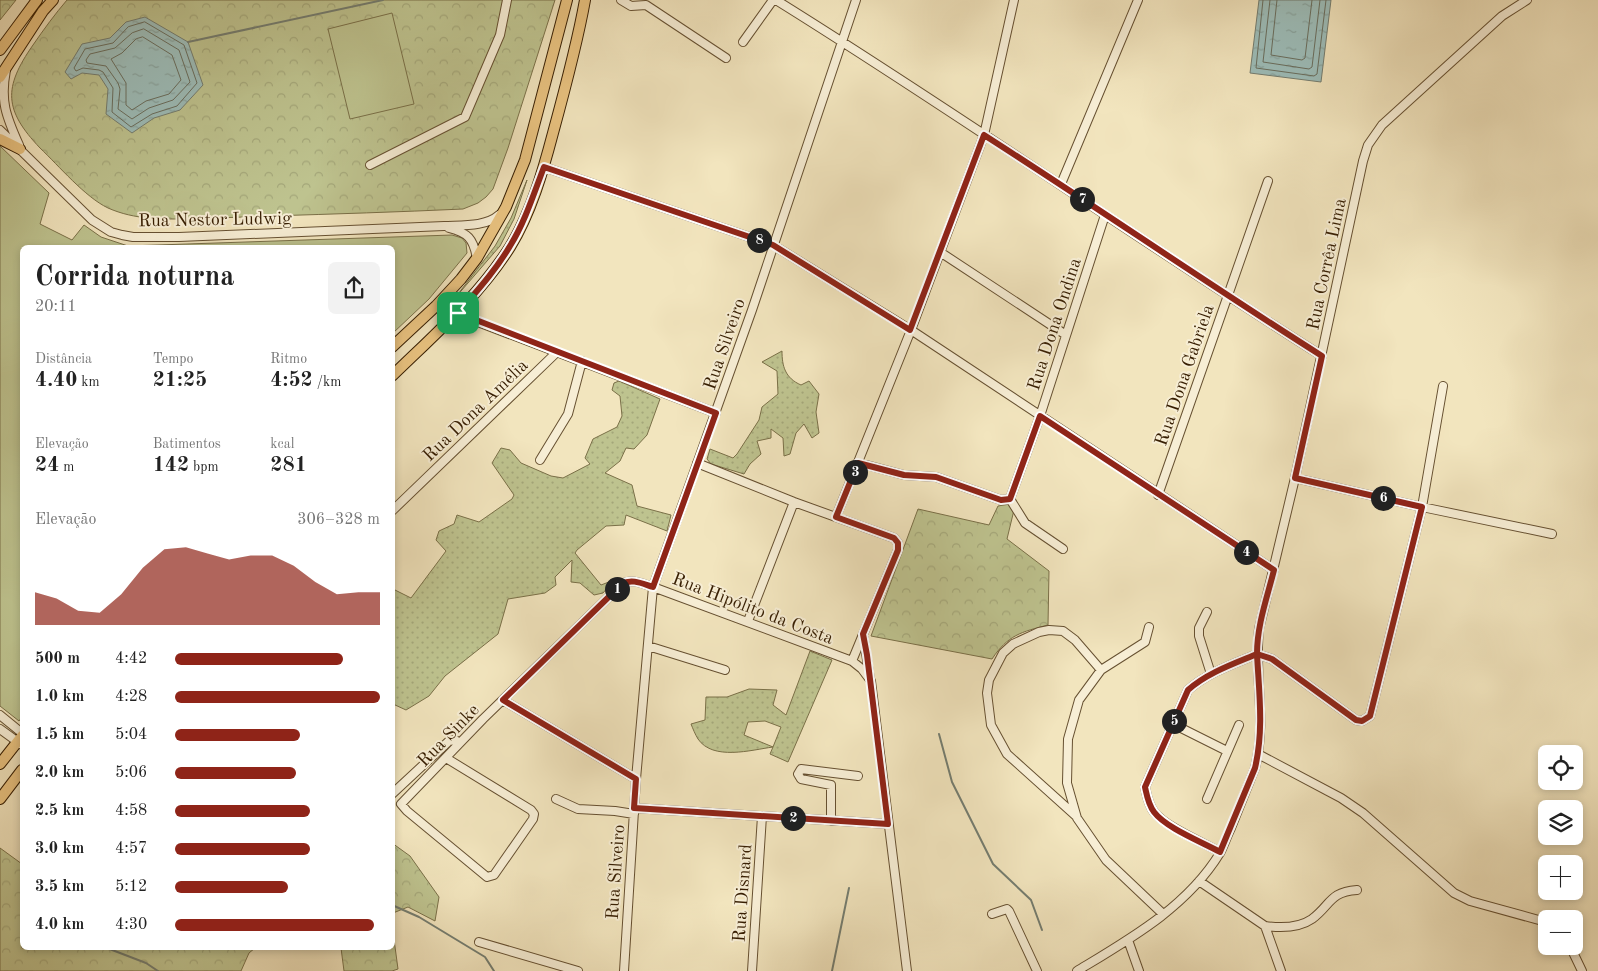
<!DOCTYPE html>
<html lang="pt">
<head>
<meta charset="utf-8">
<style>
	:root { --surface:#fff; --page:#f2f2f2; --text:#222; --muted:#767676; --accent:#8f2418 }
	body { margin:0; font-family:"Old Standard TT",serif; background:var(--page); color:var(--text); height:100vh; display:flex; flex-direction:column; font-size:19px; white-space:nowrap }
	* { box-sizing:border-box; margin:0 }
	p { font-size:16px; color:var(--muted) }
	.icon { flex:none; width:28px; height:28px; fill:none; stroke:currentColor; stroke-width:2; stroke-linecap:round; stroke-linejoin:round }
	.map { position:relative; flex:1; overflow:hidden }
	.side { position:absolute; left:20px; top:245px; width:375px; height:705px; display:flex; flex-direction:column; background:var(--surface); border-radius:8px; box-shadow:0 2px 8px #0003 }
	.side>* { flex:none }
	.fabs { position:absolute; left:1538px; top:745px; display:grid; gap:10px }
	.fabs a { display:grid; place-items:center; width:45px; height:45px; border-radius:8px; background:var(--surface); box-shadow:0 2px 8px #0003; font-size:25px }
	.pin { position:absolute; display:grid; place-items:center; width:42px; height:42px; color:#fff; margin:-21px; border-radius:10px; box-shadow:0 2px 8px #0006 }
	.km { position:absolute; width:25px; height:25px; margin:-12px; border-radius:50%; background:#222; color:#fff; font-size:14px; line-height:25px; text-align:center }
	.round { display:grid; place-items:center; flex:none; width:52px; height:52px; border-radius:8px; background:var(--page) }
	.headline { display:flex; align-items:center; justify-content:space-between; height:85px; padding:0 15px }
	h1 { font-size:28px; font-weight:600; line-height:38px }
	.figures { display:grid; grid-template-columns:repeat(3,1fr); gap:8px; height:85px; padding:5px 15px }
	.figures div { display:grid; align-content:center }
	.figures b { font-size:21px; font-weight:600 }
	.figures small { font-size:14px; font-weight:400 }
	.figures p { font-size:14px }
	.chart { height:140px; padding:10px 15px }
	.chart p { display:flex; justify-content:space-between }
	.chart svg { width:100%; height:90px; margin-top:5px; fill:var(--accent); opacity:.7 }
	ul { padding:0 15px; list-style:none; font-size:16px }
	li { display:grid; grid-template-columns:80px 60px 1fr; align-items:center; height:38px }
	li i { height:12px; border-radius:6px; background:var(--accent) }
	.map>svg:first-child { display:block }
</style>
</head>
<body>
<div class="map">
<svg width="1598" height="971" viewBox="0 0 1598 971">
	<defs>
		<pattern id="grass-dots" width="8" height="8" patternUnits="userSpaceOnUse" patternTransform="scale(1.25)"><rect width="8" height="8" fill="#bec38f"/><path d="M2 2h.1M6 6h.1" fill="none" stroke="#a4a77a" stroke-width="1.8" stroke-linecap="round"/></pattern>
		<pattern id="forest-crowns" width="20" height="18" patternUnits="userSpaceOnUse" patternTransform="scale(1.25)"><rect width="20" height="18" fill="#bec38f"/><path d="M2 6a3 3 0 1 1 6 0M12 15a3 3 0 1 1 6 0" fill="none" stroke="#a4a77a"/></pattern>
		<pattern id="water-ripples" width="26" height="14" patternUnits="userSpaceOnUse" patternTransform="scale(1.25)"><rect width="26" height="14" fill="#9dbdb9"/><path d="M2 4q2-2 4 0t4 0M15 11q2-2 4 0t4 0" fill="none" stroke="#88a29d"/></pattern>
	</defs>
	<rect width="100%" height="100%" fill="#f2e5be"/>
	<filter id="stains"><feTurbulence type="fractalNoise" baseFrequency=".004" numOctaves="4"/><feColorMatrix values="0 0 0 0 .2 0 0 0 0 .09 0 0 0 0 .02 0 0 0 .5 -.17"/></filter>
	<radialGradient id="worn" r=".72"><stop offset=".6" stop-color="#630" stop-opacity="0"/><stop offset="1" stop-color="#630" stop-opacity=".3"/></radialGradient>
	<!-- grass -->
	<path fill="url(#grass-dots)" stroke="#7a7048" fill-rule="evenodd" d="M527 180 514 219 500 246 455 298 495 246 511 218Z
		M782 351C782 366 785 378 801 385L809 381 819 394 816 412 819 433 812 438 804 424 796 433 790 454 784 456 783 438 771 429V438L757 441 761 454 750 464 744 474 711 464 707 459 710 449 733 458 737 454 759 420 762 407 778 394 777 371 762 362Z
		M619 381 660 399 647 435 634 449 626 448 620 461 605 473 632 485 637 506 671 515 667 531 626 515 624 525 606 526 577 550 575 553 601 585 614 580 603 593 594 595 580 583 571 582 572 560 555 577 556 585 545 593 508 599 498 634 445 676 429 696 406 710 393 704V589L411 598 446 551 436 540 439 531 454 524 457 515 479 522 512 499 514 495 492 463 501 448 510 450 521 463 551 476 563 478 590 464 585 458 593 439 617 427 622 416 620 396 612 390 614 383Z
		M810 651 832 660 788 762 770 754 773 747C751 750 713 761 698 739 695 734 693 729 691 724L705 720 706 697H727L749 689 777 690 773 705 786 715ZM765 721 781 727 773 747 744 735 748 722Z"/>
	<!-- forest -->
	<path fill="url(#forest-crowns)" stroke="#7a7048" d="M0 0H16L0 20Z
		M67 0H555L508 148 493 189 486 197 478 203 463 209C399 212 334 214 270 216 243 217 217 218 190 219 162 219 135 220 108 208 85 197 59 166 40 148 4 110 3 88 33 45 44 29 55 14 67 0Z
		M1010 504 1014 510 1007 539 1049 571 1048 625C1021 632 1008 635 992 659L871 636 918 509 989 525 998 506Z
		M392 843 410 856 439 897 435 921 408 907 393 913Z
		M0 848 22 864V948H255L249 953 241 971H0Z
		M393 932 398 969 392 971H344L341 948H392Z"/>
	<!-- pitch -->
	<path fill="#bec38f" stroke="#7a7048" d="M392 13 414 104 350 119 328 29Z
		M0 146 49 193 40 224 72 240 84 225 101 237 128 246 452 235 462 238 466 243 467 253 429 299 393 333 392 248H22V717L19 721 0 706Z"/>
	<!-- water -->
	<path fill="url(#water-ripples)" stroke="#747d70" d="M1259 0H1331L1321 82 1250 73Z
		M145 17 188 42 203 85 180 110 154 118 132 133 106 114 108 89 99 75 82 73 71 79 65 72 82 44 110 38 126 22Z"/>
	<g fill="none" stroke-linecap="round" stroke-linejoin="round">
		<!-- shore -->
		<path stroke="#6a6e5e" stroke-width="1" d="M1263 0 1256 68 1314 76 1317 74 1326 0
			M1270 0 1263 62 1309 69 1312 67 1320 0
			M1277 0 1271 55 1302 60 1305 58 1312 0
			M145 22 184 45 197 83 177 106 152 114 131 127 112 112 113 88 103 72 99 70 83 68 76 71 74 68 85 49 113 43 128 27Z
			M144 29 179 50 190 82 173 100 149 108 132 119 118 109 120 89 118 83 106 66 87 63 86 60 90 54 115 48 132 33Z
			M143 37 172 55 181 80 169 94 146 101 132 110 126 105V83L111 59 122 53 136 39Z"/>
		<!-- stream -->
		<path stroke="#747d70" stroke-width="2" d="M188 42 383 0
			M939 734 952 782 993 864 1031 900 1042 930
			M392 905 419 917 485 957 494 971
			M107 948 146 963 158 971
			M832 971 849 888"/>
		<defs>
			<path id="minor" d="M621 0 631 6 646 5 726 58
				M776 0C961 115 1138 240 1322 356
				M743 42 773 0
				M6 70C0 101 6 116 19 145
				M0 130 92 220 111 232 122 235 133 237H179L444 226C461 225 486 227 499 215
				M370 165 465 117 500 35 507 0
				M544 167 773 245 911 330 1274 570
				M1061 184 1138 0
				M449 228C468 233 473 238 477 258
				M940 252 1066 335
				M436 306 716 413
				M540 460 568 414 582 361
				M697 463 794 502 894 538 898 543V550L852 661
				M859 463 904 475 936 477 1001 500 1010 499
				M1295 478 1422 507 1552 534
				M1158 495 1268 181
				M1010 499 1040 416 1105 215
				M1010 499 1025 523 1063 549
				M392 511 557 352
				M836 517 911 330 984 135 1014 0
				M1207 612 1199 628V636L1211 674
				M748 621 794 502
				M1149 627 1145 642 1101 670 1079 700 1068 739 1067 783 1077 818 1106 860 1163 914
				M863 634 870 679
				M648 646 725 670
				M503 700 636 779
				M0 715 22 733
				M1173 724 1227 751
				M0 729 22 745
				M1258 754 1341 798 1363 813 1454 893 1470 901 1546 922
				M446 758 531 810 534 814 533 819 494 875 487 877 407 811 401 804 483 719 622 584C632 578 643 584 653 587L852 661 862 669 871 681 907 971
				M392 794 449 741 455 740 460 743
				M556 799 578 809 615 811 634 814
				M1207 799 1239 725
				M634 808 888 824
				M1076 816 1007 754 991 725 987 693 989 680 1003 653 1013 644 1039 632 1049 630 1063 631 1075 640 1101 670
				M831 821V785L801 779 798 774 801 769 858 776
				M1220 852C1202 842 1166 827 1154 812 1148 804 1147 796 1145 787L1188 690C1207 673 1233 664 1257 654L1272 659 1356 720 1362 721 1370 716 1422 507 1443 386
				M1199 881 1265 926 1281 971
				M992 914 1007 909 1009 911 1037 971
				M1265 926C1280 928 1299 928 1312 919 1331 905 1329 892 1357 890
				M1128 940 1139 971
				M479 942 578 971
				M1570 946 1582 971
				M624 971 636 779 653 587 752 310 856 0
				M752 971 762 816
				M1077 971C1130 939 1187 907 1220 853 1224 845 1227 836 1231 828 1239 808 1247 788 1255 768 1267 720 1254 677 1259 629L1295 478 1363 161 1368 145 1382 125 1502 16 1527 0"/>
			<path id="major" d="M0 50 37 0
				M0 77 43 11 53 0
				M0 139 20 149
				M392 347 436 306 461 279 477 258 506 207 525 160 567 0
				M392 376C434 335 479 296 510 247 531 213 543 171 553 133 565 89 577 45 585 0
				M0 764 22 736
				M0 799 22 770"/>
		</defs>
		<!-- minor casing -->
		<use href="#minor" stroke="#665031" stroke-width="10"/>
		<!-- major casing -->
		<use href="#major" stroke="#371e02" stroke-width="12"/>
		<!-- minor -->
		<use href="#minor" stroke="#f7eed5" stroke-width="8"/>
		<!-- major -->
		<use href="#major" stroke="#e9c27f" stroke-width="10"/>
	</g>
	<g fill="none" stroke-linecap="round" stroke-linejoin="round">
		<defs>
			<path id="route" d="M458 313 716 413 653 587C643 584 632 578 622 584L503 700 636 779 634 808 888 824 867 655 863 634 898 550V543L894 538 836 517 858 463 904 475 936 477 1001 500 1010 499 1040 416 1274 570C1267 598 1257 625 1257 654 1259 692 1264 730 1255 768L1220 852C1202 842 1166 828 1154 812 1148 804 1147 796 1145 787L1188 690C1207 673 1233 664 1257 654L1272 659 1356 720 1362 721 1370 716 1422 507 1295 478 1322 356C1208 284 1098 208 984 135L910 330 773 245 544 167C534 193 525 222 510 246 496 270 476 292 458 313"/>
		</defs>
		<!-- route casing -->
		<use href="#route" stroke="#fff" stroke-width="10"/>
		<!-- route -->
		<use href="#route" stroke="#8f2418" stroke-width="6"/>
	</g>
	<g text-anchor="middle" stroke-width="4" stroke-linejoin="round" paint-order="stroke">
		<!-- street labels -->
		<g font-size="18" fill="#371e02" stroke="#f7eed5">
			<text transform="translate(215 219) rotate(-1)" y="6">Rua Nestor Ludwig</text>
			<text transform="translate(1326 264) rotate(-78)" y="6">Rua Corrêa Lima</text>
			<text transform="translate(1054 324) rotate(-72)" y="6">Rua Dona Ondina</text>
			<text transform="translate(724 344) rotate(-71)" y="6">Rua Silveiro</text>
			<text transform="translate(1184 375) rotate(-71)" y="6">Rua Dona Gabriela</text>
			<text transform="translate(475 410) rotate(-44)" y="6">Rua Dona Amélia</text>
			<text transform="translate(753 608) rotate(21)" y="6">Rua Hipólito da Costa</text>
			<text transform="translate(448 735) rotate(-46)" y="6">Rua Sinke</text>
			<text transform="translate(615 872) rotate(-86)" y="6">Rua Silveiro</text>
			<text transform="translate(742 893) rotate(-86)" y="6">Rua Disnard</text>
		</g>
	</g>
	<rect width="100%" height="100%" filter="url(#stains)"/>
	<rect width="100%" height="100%" fill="url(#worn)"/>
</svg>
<div class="fabs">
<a><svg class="icon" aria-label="locate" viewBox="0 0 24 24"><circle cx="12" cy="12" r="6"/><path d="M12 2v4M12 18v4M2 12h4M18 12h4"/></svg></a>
<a><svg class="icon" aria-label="layers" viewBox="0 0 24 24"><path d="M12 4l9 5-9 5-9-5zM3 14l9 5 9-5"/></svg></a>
<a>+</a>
<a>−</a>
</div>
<div class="pin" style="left:458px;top:313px;background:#1e9e55"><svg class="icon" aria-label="arrive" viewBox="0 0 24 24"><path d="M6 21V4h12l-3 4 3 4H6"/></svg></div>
<b class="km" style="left:617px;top:589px">1</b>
<b class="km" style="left:793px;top:818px">2</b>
<b class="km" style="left:855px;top:472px">3</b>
<b class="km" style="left:1246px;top:552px">4</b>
<b class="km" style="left:1174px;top:721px">5</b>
<b class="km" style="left:1383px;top:498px">6</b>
<b class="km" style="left:1082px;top:199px">7</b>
<b class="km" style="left:759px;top:240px">8</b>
<section class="side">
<div class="headline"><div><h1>Corrida noturna</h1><p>20:11</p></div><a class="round"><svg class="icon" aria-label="share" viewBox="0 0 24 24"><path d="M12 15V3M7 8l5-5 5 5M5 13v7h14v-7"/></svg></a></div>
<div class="figures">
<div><p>Distância</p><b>4.40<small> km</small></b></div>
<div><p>Tempo</p><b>21:25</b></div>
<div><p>Ritmo</p><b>4:52<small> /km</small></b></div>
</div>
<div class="figures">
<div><p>Elevação</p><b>24<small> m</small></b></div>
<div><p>Batimentos</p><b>142<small> bpm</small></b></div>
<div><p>kcal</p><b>281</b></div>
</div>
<div class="chart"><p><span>Elevação</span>306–328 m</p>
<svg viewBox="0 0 160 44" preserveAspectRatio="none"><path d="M0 44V28L10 31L20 37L30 38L40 29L50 16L60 7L70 6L80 9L90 12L100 10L110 10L120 15L130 23L140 29L150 28L160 28V44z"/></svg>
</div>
<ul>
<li><b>500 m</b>4:42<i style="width:82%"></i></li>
<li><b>1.0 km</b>4:28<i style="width:100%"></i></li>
<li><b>1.5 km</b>5:04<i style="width:61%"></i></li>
<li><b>2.0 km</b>5:06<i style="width:59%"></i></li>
<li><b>2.5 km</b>4:58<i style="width:66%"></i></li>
<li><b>3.0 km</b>4:57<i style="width:66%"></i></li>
<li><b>3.5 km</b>5:12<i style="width:55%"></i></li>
<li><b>4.0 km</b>4:30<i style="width:97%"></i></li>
</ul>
</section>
</div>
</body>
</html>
